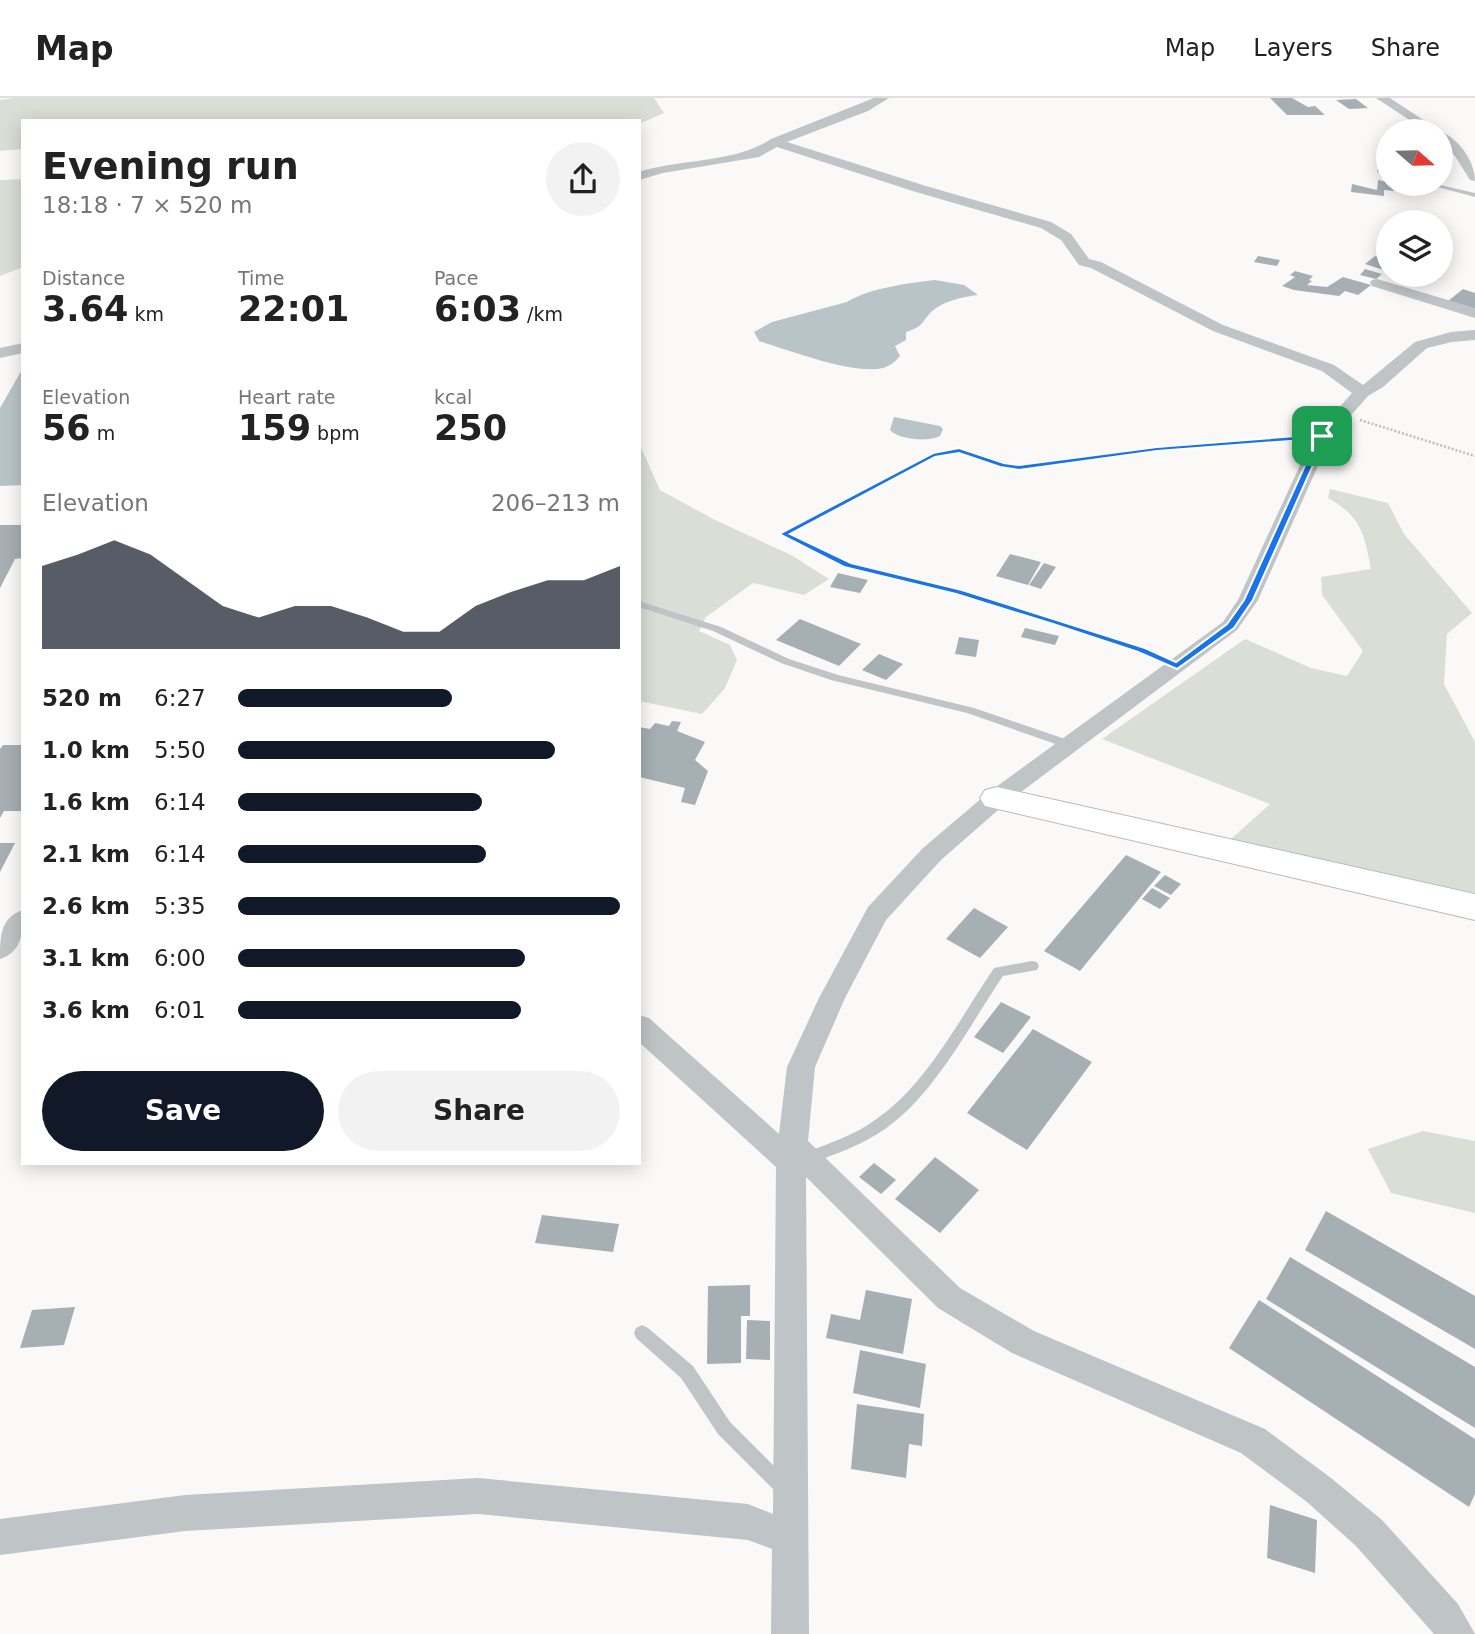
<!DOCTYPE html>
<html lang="en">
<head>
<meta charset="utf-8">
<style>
	:root { --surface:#fff; --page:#f2f2f2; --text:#222; --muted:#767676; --line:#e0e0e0; --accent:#111827 }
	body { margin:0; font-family:"DejaVu Sans",sans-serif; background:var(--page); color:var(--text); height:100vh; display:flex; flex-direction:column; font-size:26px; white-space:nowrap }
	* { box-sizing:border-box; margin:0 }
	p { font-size:23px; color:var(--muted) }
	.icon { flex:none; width:38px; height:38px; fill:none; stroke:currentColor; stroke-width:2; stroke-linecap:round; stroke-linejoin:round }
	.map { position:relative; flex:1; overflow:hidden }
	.sheet { position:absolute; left:21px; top:21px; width:620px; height:1046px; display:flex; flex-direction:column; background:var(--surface); border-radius:0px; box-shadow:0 4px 18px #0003 }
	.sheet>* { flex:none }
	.needle { width:46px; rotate:110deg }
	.tools { position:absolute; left:1376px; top:21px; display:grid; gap:14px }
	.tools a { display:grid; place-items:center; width:77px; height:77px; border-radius:50%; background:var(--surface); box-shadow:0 4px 18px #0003; font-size:35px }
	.pin { position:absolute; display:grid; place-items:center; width:60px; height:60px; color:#fff; margin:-30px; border-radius:14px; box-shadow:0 4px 10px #0006 }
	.round { display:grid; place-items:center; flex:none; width:74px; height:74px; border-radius:37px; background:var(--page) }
	.head { display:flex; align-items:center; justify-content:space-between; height:119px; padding:0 21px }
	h1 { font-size:38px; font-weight:800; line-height:52px }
	.figures { display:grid; grid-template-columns:repeat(3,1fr); gap:10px; height:119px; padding:7px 21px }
	.figures div { display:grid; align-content:center }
	.figures b { font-size:35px; font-weight:800 }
	.figures small { font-size:19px; font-weight:400 }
	.figures p { font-size:19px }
	.chart { height:196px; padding:14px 21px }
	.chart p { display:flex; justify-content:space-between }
	.chart svg { width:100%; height:126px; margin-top:7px; fill:var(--accent); opacity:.7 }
	.cta { display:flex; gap:14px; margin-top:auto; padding:14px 21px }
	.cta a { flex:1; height:80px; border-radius:42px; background:var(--accent); color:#fff; font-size:28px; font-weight:800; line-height:80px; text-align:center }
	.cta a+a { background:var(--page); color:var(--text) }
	ul { padding:0 21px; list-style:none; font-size:23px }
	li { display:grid; grid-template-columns:112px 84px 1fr; align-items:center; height:52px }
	li i { height:18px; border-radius:9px; background:var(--accent) }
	header { display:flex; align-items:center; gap:42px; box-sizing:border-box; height:98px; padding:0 35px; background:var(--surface); border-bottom:2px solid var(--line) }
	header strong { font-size:33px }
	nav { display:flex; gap:38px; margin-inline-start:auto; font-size:24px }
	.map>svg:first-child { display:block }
</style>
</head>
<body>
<header>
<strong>Map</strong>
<nav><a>Map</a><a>Layers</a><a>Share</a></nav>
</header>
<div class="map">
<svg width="1475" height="1536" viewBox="0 0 1475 1536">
	<rect width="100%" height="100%" fill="#faf9f8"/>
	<!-- green -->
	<path fill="#daded7" d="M16 0H654L664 15 639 26V23H23V51L0 53V2Z
		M23 81V169L0 178V82Z
		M639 345 660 392 715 422 791 457 829 481 804 497 753 485 706 519 699 533 730 547 737 562 725 590 702 616 639 603Z
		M1330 391 1388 405 1404 436 1472 515 1447 536 1444 586 1475 644V795L1230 742 1270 706 1102 641 1245 541 1311 570 1347 578 1363 553 1322 497 1321 479 1371 471C1364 434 1361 419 1328 400Z
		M1423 1033 1475 1043V1115L1391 1095 1368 1051Z"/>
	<!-- water -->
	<path fill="#b8c4c8" d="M935 182 964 187 978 197C962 199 943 203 931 214 920 226 924 228 906 234V242L895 248 900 258C896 263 890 268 883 270 854 277 788 252 759 243L754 234 772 224 847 204C869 190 909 185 935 182Z
		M23 270V387L0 388V310Z
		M894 319 940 328 943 331 940 338C929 344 899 342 890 332Z"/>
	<!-- building -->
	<path fill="#a6afb4" d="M1270 0H1292L1308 9 1315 8 1325 17H1287Z
		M1356 1 1368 10 1349 11 1336 2Z
		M1378 82 1394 86V93L1384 92V98L1351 94 1352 86 1377 92Z
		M1258 158 1280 162 1277 168 1254 164Z
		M1375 158 1388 161V168L1384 172 1365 166Z
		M1365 171 1382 176 1376 181 1360 177Z
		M1295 173 1313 178 1309 182 1312 183 1307 187 1327 189 1343 179 1371 187 1358 197 1345 193 1339 198 1294 192 1282 188 1295 179 1290 177Z
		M1463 191 1475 195V211L1448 203Z
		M0 427H23V460L15 461 0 490Z
		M1010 456 1041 464 1028 487 996 478Z
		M1044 465 1056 469 1041 491 1029 487Z
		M838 475 868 482 860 495 830 489Z
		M800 521 861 546 839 568 776 542Z
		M1025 530 1059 538 1055 547 1021 539Z
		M959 539 979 542 976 559 955 556Z
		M879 556 903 566 886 582 862 572Z
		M672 623 681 624 677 633 705 644 695 662 708 673 695 707 681 704 685 690 639 679V629L650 631 655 625 669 628Z
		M3 647H23V713H4L0 720V651Z
		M0 745H15L0 774Z
		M1126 757 1161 774 1080 873 1044 853Z
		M1165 777 1181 786 1171 797 1154 788Z
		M1152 790 1170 800 1160 811 1142 801Z
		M974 810 1008 829 980 860 946 841Z
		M1001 904 1031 919 1003 955 974 939Z
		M1033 931 1092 964 1027 1052 967 1015Z
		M935 1059 979 1092 940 1135 895 1101Z
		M874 1065 896 1082 881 1096 859 1079Z
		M1326 1113 1475 1198V1251L1305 1152Z
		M542 1117 619 1126 613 1154 535 1145Z
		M1290 1159 1475 1269V1330L1266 1201Z
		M750 1187V1218H741V1265L707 1266 708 1188Z
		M866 1192 912 1201 903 1256 826 1240 831 1216 860 1222Z
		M1259 1202 1475 1341V1396L1469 1409 1229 1250Z
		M75 1209 64 1247 20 1250 32 1212Z
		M747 1222 770 1223V1262L746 1261Z
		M860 1252 926 1266 920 1310 853 1295Z
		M857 1306 924 1316 922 1348 909 1346 906 1380 851 1371Z
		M1270 1407 1317 1422 1315 1475 1267 1460Z"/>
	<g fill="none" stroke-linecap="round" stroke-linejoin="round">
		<defs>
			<path id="secondary" d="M997 689 1475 796V822L985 708 980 700 985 692Z"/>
		</defs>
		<!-- secondary casing -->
		<use href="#secondary" stroke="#b4babe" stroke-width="2"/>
		<!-- path-far1 -->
		<path stroke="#babec0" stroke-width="2.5" stroke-dasharray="2 2" stroke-linecap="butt" d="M1360 322 1475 358
			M825 414 933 357 967 354 1019 369 1157 351 1300 340"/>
		<!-- path -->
		<path stroke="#babec0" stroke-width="3.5" stroke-dasharray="2.5 2.5" stroke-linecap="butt" d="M828 412 783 436 848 467 959 494 1157 559"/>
		<!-- lane -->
		<path fill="#bfc4c7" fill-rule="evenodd" d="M1379 71 1388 73V77L1377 74V72Z
			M1426 86H1436L1475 95V99Z
			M639 503 721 529 789 561 838 577 974 610 1074 644 1076 647 1070 651 967 615 831 582 781 565 713 533 639 509Z
			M1032 863 1037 864 1039 868 1037 872 1003 878C969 928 935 996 885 1031 862 1047 834 1057 807 1066L802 1064 800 1060 802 1056C827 1046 853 1038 875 1022 926 988 960 920 994 870Z
			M642 1227 648 1230 693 1268 730 1324 791 1385 794 1391 791 1397 785 1400 779 1397 718 1336 681 1280 636 1240 634 1235 636 1230Z"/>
		<!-- street -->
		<path fill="#bfc4c7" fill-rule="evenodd" d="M874 0H889L868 13 787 44 926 88 1051 124 1071 136 1089 161 1101 164 1223 227 1334 267 1363 287 1415 244 1451 234 1475 232V242L1452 244 1427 250 1383 289 1368 298 1330 341 1258 502 1237 532 1005 706 941 762 886 822 845 900 815 969 808 1043 960 1190 1034 1233 1265 1331 1331 1380 1382 1422 1458 1506 1475 1536H1434L1356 1448 1307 1404 1241 1355 1012 1255 938 1210 806 1079 809 1536H771L772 1451 748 1442 478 1416 185 1433 0 1457V1421L185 1397 478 1380 748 1406 773 1416 776 1069 639 944V917L649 920 779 1036 787 969 819 900 868 809 923 750 989 694 1223 524 1238 502 1313 339 1352 295 1322 273 1213 233 1091 170 1079 167 1061 142 1041 130 916 94 777 49 759 59 663 75 639 82V74C679 61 736 65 771 41Z
			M1376 0H1390L1440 33H1426Z
			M1440 33C1459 41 1475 63 1475 83L1470 82 1455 58 1440 44Z
			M1377 181 1475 210V220L1372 188 1370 185 1372 182Z
			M23 245V255L0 260V250Z
			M23 812C23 832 23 854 0 861 0 840 0 819 23 812Z"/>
		<!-- secondary -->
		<use href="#secondary" fill="#fff" fill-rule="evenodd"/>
	</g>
	<!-- route -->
	<path fill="#1a73e8" stroke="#fff" stroke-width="2" fill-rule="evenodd" d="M1322 336 1326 338 1253 502 1234 530 1177 571 1138 554 1053 526 956 496 844 469 779 436 933 355 959 350 1004 365 1019 367 1157 349ZM1317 341 1244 502 1227 526 1176 564 1145 550 962 492 851 465 790 436 935 359 959 355 1000 369 1019 372 1157 353Z"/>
</svg>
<div class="tools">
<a><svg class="needle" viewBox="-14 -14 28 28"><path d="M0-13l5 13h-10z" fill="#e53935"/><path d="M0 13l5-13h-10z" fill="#767676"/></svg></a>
<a><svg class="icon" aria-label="layers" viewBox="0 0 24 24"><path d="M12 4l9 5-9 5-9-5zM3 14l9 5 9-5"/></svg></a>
</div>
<div class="pin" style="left:1322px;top:338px;background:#1e9e55"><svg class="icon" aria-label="arrive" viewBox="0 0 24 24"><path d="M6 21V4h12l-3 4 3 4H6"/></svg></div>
<section class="sheet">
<div class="head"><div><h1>Evening run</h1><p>18:18 · 7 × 520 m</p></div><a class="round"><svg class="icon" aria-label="share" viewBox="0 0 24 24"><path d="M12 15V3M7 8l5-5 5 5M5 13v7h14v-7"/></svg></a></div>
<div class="figures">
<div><p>Distance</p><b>3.64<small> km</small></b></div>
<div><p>Time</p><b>22:01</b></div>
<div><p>Pace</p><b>6:03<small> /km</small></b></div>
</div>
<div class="figures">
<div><p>Elevation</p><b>56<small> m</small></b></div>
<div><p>Heart rate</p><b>159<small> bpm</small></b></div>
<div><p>kcal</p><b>250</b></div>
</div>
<div class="chart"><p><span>Elevation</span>206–213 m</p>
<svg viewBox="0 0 160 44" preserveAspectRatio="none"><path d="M0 44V15L10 11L20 6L30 11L40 20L50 29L60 33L70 29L80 29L90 33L100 38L110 38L120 29L130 24L140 20L150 20L160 15V44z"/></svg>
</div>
<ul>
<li><b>520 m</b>6:27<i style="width:56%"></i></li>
<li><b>1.0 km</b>5:50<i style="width:83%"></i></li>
<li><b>1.6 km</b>6:14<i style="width:64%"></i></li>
<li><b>2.1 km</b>6:14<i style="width:65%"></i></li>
<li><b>2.6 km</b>5:35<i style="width:100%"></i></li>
<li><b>3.1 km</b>6:00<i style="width:75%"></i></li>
<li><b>3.6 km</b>6:01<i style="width:74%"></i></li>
</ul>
<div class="cta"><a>Save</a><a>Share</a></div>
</section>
</div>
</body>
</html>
